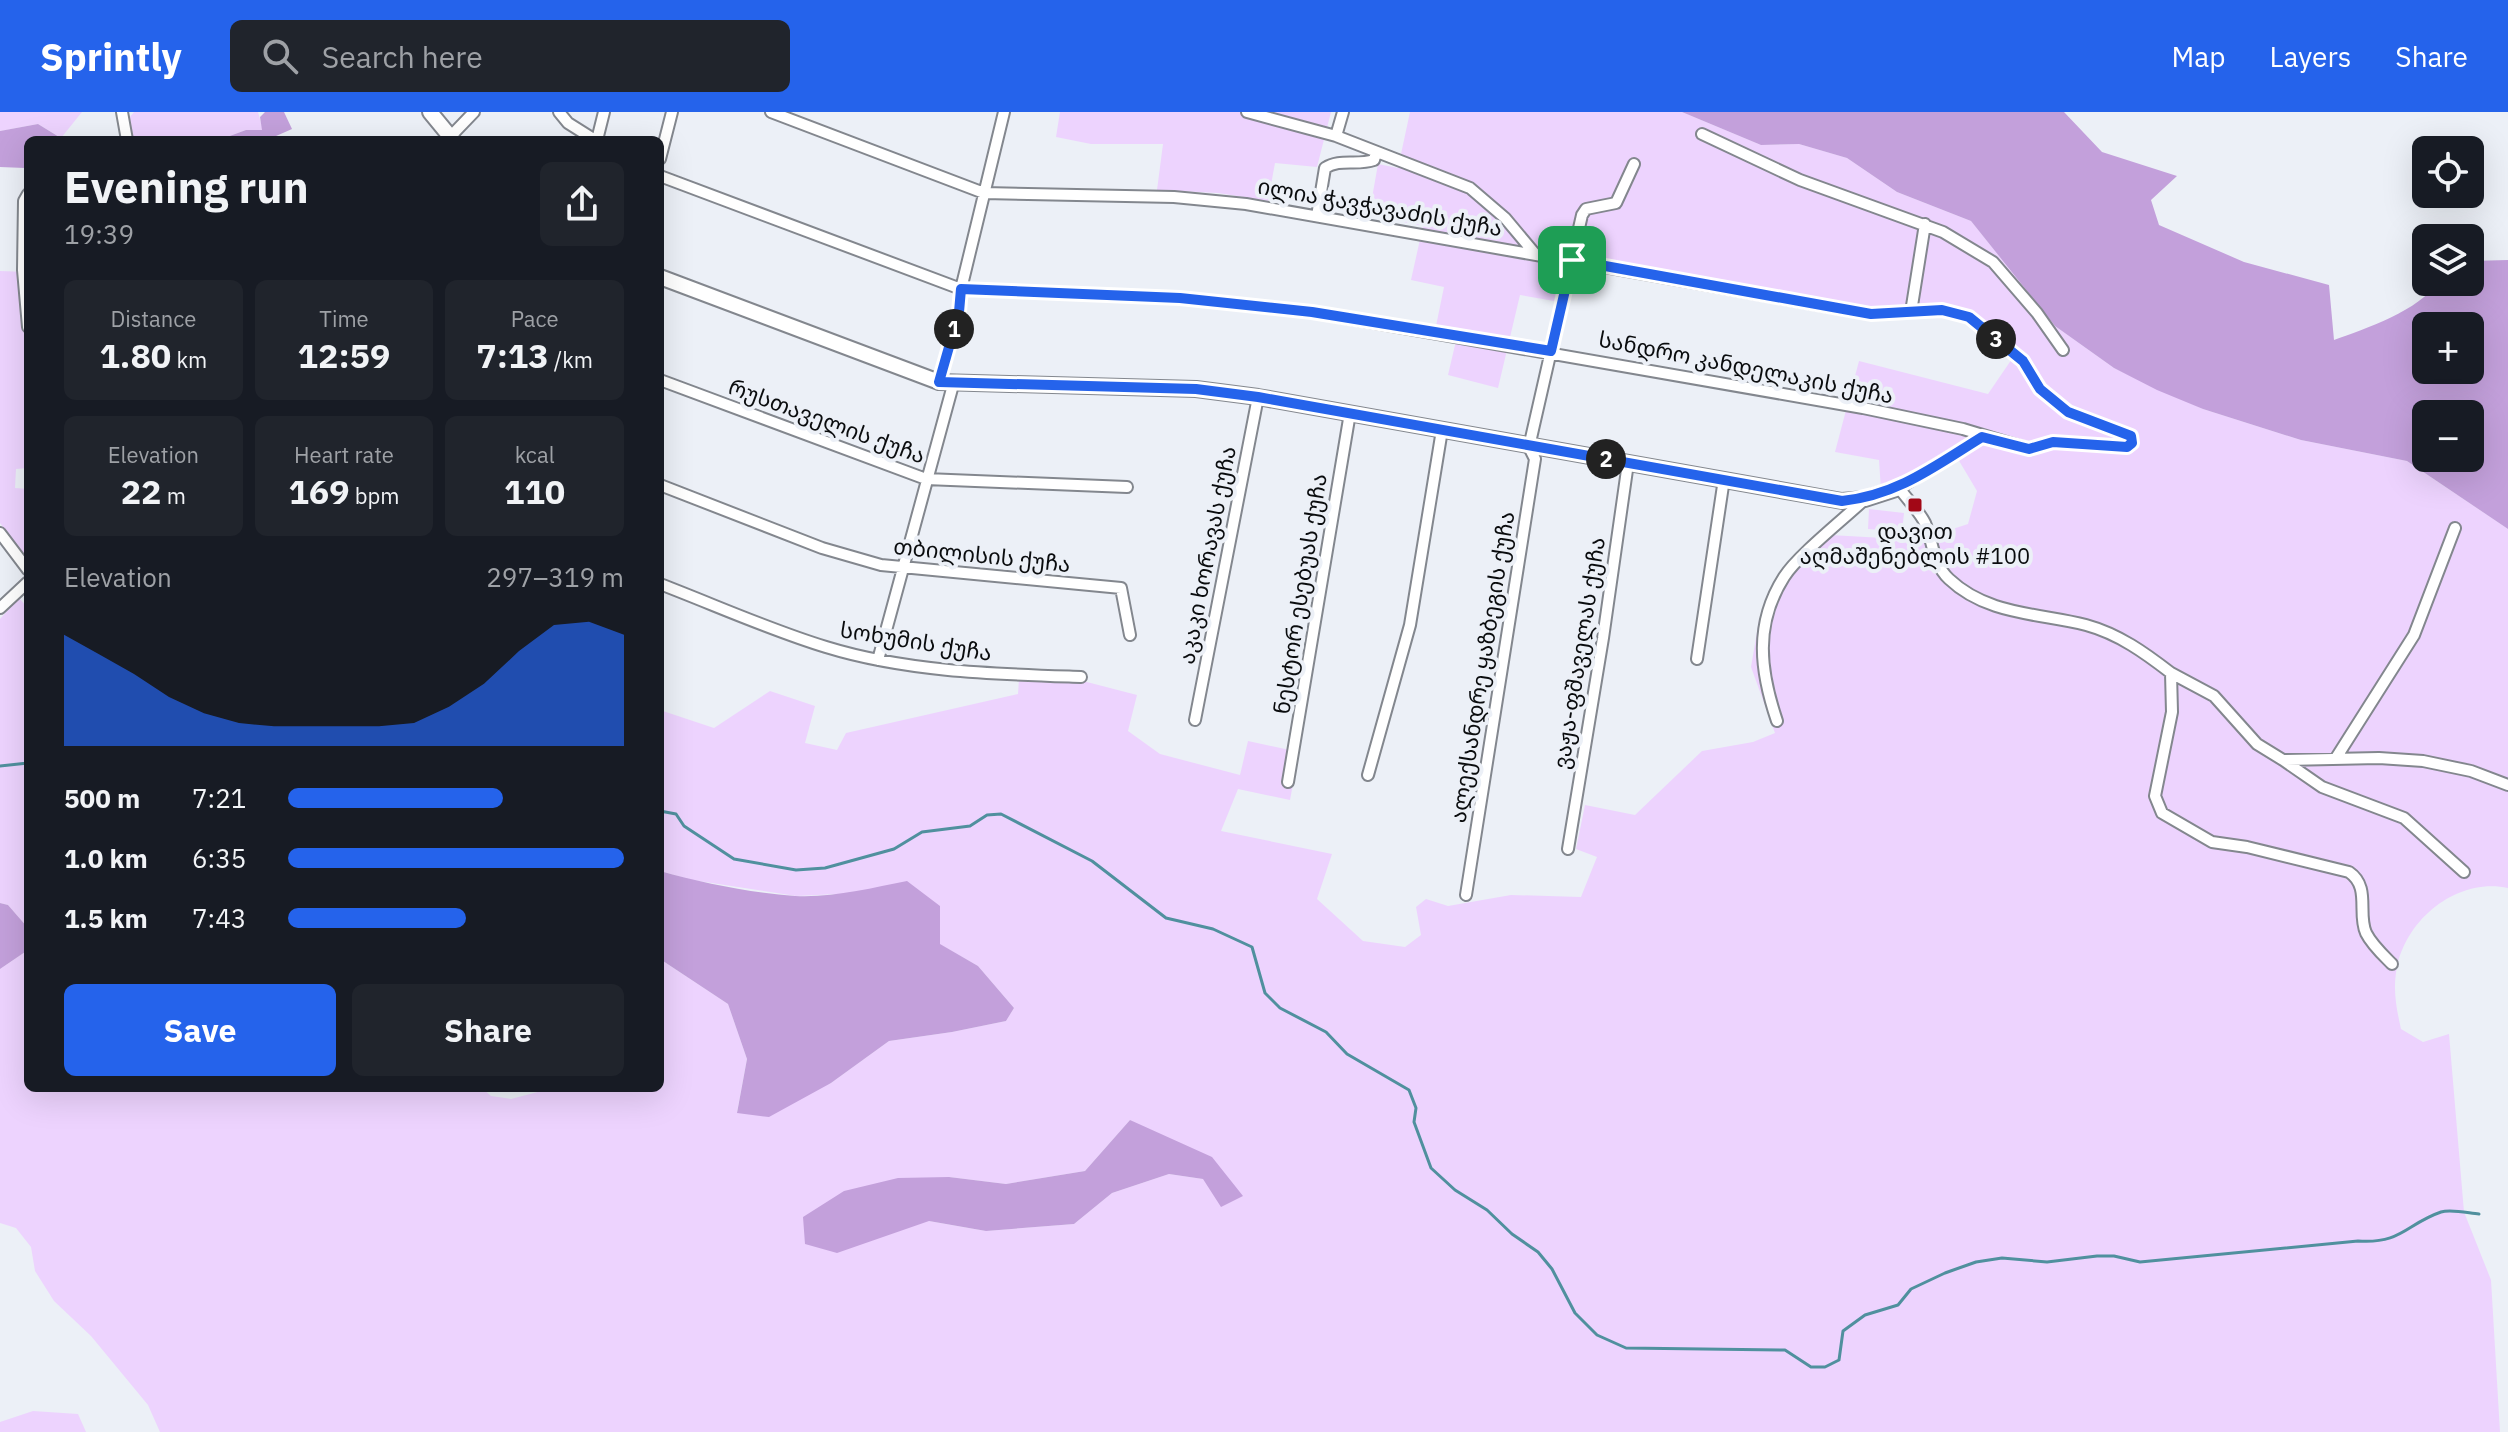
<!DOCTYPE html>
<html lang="en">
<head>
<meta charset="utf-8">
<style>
	:root { --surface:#171b24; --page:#20242c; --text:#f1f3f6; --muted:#9ea1a6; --accent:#2563eb }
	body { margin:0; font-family:"IBM Plex Sans","Noto Sans Georgian",sans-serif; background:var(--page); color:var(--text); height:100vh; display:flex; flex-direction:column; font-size:30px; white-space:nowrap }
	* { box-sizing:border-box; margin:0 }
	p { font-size:26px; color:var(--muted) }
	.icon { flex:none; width:44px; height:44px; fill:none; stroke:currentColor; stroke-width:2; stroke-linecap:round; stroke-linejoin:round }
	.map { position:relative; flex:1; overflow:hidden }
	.drawer { position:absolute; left:24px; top:24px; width:640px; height:956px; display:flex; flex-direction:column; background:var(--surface); border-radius:12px; box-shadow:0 8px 32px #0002 }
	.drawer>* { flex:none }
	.fabs { position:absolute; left:2412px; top:24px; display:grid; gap:16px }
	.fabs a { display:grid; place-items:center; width:72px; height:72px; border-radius:12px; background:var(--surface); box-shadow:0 8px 32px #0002; font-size:40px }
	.pin { position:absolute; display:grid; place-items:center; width:68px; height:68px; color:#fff; margin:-34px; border-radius:16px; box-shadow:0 4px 12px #0006 }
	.km { position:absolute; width:40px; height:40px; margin:-20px; border-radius:50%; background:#222; color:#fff; font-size:22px; line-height:40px; text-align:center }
	.round { display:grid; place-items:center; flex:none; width:84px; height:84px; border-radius:12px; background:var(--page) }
	.headline { display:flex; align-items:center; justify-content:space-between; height:136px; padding:0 40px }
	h1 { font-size:44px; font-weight:700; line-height:60px }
	.stats { display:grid; grid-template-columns:repeat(3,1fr); gap:12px; height:136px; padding:8px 40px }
	.stats div { display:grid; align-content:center; border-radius:12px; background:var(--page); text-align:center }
	.stats b { font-size:34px; font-weight:700 }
	.stats small { font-size:22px; font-weight:400 }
	.stats p { font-size:22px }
	.chart { height:224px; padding:16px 40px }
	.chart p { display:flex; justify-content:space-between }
	.chart svg { width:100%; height:144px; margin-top:8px; fill:var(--accent); opacity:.7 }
	.button { display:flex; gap:16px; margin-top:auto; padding:16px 40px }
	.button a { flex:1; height:92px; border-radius:12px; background:var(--accent); color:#fff; font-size:32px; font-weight:700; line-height:92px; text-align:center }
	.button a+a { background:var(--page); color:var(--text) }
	ul { padding:0 40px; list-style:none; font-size:26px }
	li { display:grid; grid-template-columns:128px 96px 1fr; align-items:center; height:60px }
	li i { height:20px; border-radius:10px; background:var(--accent) }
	header { display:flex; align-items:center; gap:48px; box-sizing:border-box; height:112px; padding:0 40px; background:var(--accent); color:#fff }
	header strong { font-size:38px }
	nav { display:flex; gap:44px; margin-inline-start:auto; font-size:28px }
	.search { width:560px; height:72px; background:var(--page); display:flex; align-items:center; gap:20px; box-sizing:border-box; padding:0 28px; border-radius:12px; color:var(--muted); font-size:30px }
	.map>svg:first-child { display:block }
</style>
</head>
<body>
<header>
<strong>Sprintly</strong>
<div class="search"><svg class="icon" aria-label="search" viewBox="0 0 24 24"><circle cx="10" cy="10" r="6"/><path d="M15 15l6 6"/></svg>Search here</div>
<nav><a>Map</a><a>Layers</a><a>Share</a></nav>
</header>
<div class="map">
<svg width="2508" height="1320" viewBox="0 0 2508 1320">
	<rect width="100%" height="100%" fill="#ecf0f7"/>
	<!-- green -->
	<path fill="#edd3fe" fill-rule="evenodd" d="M0 0H82L61 26 38 12 0 19Z
		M134 0H258L263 18H246L219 28H134L129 6Z
		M1060 0H1331L1317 55 1275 51 1268 89 1218 81 1157 78 1163 32H1091L1056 25Z
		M1410 0H1682L1761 33 1799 32 1847 46 1897 80 1971 109 2055 214 2114 256 2203 297 2301 328 2407 349 2508 417V776C2456 765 2403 809 2396 861 2393 880 2397 899 2401 917L2423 930 2449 922 2464 1100 2491 1168 2500 1320H160L148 1293 91 1224 54 1189 35 1159 31 1135 16 1116 0 1111V857L25 840 28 822V976H482L491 984 511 987 553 976H660V847L728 892 747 947 737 1000 831 971 889 929 952 920 1006 909 1014 896 978 854 939 832 940 794 838 782 796 784 692 768 660 759V598L714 616 770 579 815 594 805 631 837 638 846 621 1018 582 1019 567 1083 569 1137 583 1128 619 1160 642 1240 663 1248 629 1299 640 1290 688 1238 677 1221 719 1332 742 1317 787 1363 829 1405 835 1421 823 1416 795 1426 787 1448 794 1511 783 1581 785 1597 745 1576 737 1585 693 1635 703 1702 639 1753 630 1775 621 1751 555 1759 508 1793 460 1830 423 1919 428 1968 412 1977 379 1952 337 1900 374 1881 378 1879 348 1835 340 1859 249 1988 282 2018 238 1970 198 1920 192 1880 198 1564 140 1554 189 1520 183 1498 276 1448 263 1459 216 1436 214 1444 175 1411 168 1423 114 1369 103 1378 52 1398 56ZM1130 1008 1242 1084 1203 1067 1169 1062 1112 1081 1074 1112 986 1119 929 1109 949 1065 1006 1072 1085 1059Z
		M0 159 27 160 28 165V356L16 357 15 376 28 377V450L0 411Z
		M1869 397 1904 401 1902 420 1868 417Z
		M19 486 28 496V816L8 793 0 791V507Z
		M33 1299 78 1302 86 1320H0V1310Z"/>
	<!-- forest -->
	<path fill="#c3a0db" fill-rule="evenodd" d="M265 0H284L292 17 267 28H219L246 18H262L260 5Z
		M1682 0H2064L2102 40 2177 64 2151 88 2159 113 2244 150 2329 173 2334 228C2365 217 2420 198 2438 170H2470V149L2508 148V417L2407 349 2301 328 2203 297 2157 278 2114 256 2055 214 1971 109 1897 80 1847 46 1799 32 1761 33ZM2426 214H2470V258H2426ZM2470 302V346H2426V302Z
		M38 12 64 28H28V50L25 56 0 55V19Z
		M660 759C703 771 751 781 795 784 832 786 871 776 907 769L940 794V832L978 854 1014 896 1006 909 952 920 889 929 831 971 769 1005 737 1001 747 947 728 892 660 847Z
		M0 791 8 793 28 816 25 840 0 857Z
		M1130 1008 1212 1045 1243 1084 1221 1095 1203 1067 1169 1062 1112 1081 1074 1112 986 1119 929 1109 837 1141 805 1132 803 1105 844 1079 898 1066 949 1065 1006 1072 1085 1059Z"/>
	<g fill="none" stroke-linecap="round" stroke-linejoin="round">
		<!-- stream -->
		<path stroke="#50909e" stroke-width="3" d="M0 654 28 651
			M660 699 676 702 684 714 734 747 796 758 825 756 894 737 922 720 970 714 987 703 1001 702 1092 749 1166 806 1213 817 1252 835 1265 881 1280 896 1326 920 1347 942 1409 978 1416 996 1414 1010 1431 1056 1455 1078 1487 1098 1512 1122 1538 1140 1552 1157 1575 1201 1597 1223 1626 1236 1785 1238 1811 1255H1825L1839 1248 1843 1219 1865 1203 1898 1193 1911 1177 1945 1161 1976 1150 2002 1146 2047 1150 2097 1144H2114L2140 1150 2358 1129C2402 1132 2406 1112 2441 1100 2451 1097 2468 1101 2479 1102"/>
		<defs>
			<path id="street" d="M122 0 127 28
				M559 0 568 11 595 28
				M1247 0 1336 24 1470 76 1505 106 1536 143
				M1702 22 1800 68 1943 120 1993 150 2037 201 2063 238
				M1336 24 1343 0
				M450 25 474 0
				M597 28 604 0
				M660 47 672 0
				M660 64 961 177 1180 186 1312 200 1863 296 1963 317 2029 337 2053 330 2127 335 2132 331 2131 324 2068 300 2040 277 2023 249 1969 205 1942 198 1871 202 1246 92 1174 85 984 81 771 0
				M28 82 24 89 23 158 28 215
				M1317 104 1325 56C1340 46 1357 54 1374 48L1376 40
				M1911 200 1925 112
				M660 268 926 367 1127 375
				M939 270 959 200 961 177 1004 0
				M1982 325 1899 376C1907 387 1919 399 1925 411 1933 430 1933 452 1949 467 1987 503 2038 501 2086 513 2119 522 2145 541 2171 561L2172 600 2155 684 2162 701 2212 730 2247 735 2349 760C2371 775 2357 801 2366 821 2372 833 2383 843 2392 852
				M660 373 822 436 881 453 1121 476 1130 523
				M0 421 28 458
				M660 472C715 493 770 518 826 535 907 560 996 562 1081 565
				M0 496 28 470
				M1697 547 1724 367
				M878 548 953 273
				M2171 561 2214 584 2257 632 2283 648 2379 646 2423 649 2471 659 2508 673
				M1195 608 1258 285
				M1777 609C1760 559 1754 512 1784 465 1798 443 1845 406 1865 387
				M2336 646 2414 523 2455 416
				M2283 648 2322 675 2404 706 2464 760
				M1368 663 1410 513 1442 318
				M1288 670 1350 301
				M1568 737 1603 526 1628 351
				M1466 783 1535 347 1529 335 1582 103 1586 97 1616 91 1634 52"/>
			<path id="secondary" d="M430 0 453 28
				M660 165 939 270 1196 277 1258 285 1842 389 1865 387 1899 376"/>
		</defs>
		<!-- street casing -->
		<use href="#street" stroke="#83878e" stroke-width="14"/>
		<!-- secondary casing -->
		<use href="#secondary" stroke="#83878e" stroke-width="18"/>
		<!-- street -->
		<use href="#street" stroke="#fff" stroke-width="10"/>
		<!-- secondary -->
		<use href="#secondary" stroke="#fff" stroke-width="14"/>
	</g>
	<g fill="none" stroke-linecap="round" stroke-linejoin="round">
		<defs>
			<path id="route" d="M1572 148 1871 202 1942 198 1969 205 2023 249 2040 277 2068 300 2131 324 2132 331 2127 335 2053 330 2029 337 1982 325C1935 354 1898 383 1842 389L1258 285 1196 277 939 270 959 200 961 177 1180 186 1312 200 1551 239Z"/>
		</defs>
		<!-- route casing -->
		<use href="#route" stroke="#fff" stroke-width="16"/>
		<!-- route -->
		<use href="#route" stroke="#2563eb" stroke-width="10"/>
	</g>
	<!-- markers -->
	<rect fill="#a20716" stroke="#ecf0f7" stroke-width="3" x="1907" y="385" width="16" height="16" rx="4"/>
	<g text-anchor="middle" stroke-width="8" stroke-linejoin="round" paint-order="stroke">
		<!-- street labels -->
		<g font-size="22" fill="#0a0c0e" stroke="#ecf0f7">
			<text transform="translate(1380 95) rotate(10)" y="8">ილია ჭავჭავაძის ქუჩა</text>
			<text transform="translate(1746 255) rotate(11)" y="8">სანდრო კანდელაკის ქუჩა</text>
			<text transform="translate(827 309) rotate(20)" y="8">რუსთაველის ქუჩა</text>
			<text transform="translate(982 443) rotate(6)" y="8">თბილისის ქუჩა</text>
			<text transform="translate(1207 443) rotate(-79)" y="8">აკაკი ხორავას ქუჩა</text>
			<text transform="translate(1300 482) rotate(-81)" y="8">ნესტორ ესებუას ქუჩა</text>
			<text transform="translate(916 529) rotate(9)" y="8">სოხუმის ქუჩა</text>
			<text transform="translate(1579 541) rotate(-81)" y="8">ვაჟა-ფშაველას ქუჩა</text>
			<text transform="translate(1482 555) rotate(-81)" y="8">ალექსანდრე ყაზბეგის ქუჩა</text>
		</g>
		<!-- poi labels -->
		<g font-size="22" fill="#0a0c0e" stroke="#ecf0f7">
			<text x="1915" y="427">დავით<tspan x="1915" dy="25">აღმაშენებლის #100</tspan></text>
		</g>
	</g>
</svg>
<div class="fabs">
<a><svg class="icon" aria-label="locate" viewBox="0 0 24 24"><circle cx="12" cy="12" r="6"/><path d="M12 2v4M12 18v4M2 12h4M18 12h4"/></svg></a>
<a><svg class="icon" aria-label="layers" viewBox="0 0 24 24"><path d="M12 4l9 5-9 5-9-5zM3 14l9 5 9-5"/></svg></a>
<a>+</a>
<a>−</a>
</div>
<div class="pin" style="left:1572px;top:148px;background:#1e9e55"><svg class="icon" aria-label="arrive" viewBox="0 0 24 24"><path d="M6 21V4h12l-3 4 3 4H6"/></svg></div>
<b class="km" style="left:954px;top:217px">1</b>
<b class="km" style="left:1606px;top:347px">2</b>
<b class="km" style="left:1996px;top:227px">3</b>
<section class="drawer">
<div class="headline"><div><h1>Evening run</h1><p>19:39</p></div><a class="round"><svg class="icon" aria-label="share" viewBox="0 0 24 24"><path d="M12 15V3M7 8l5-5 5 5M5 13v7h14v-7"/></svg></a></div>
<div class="stats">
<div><p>Distance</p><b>1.80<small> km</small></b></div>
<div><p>Time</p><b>12:59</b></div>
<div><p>Pace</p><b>7:13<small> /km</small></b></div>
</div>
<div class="stats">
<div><p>Elevation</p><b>22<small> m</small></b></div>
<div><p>Heart rate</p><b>169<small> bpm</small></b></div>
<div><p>kcal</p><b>110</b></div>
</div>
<div class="chart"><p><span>Elevation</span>297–319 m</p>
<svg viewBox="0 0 160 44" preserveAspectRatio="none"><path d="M0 44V10L10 16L20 22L30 29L40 34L50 37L60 38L70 38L80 38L90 38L100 37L110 32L120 25L130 15L140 7L150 6L160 10V44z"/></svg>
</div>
<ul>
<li><b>500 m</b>7:21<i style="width:64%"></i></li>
<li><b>1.0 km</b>6:35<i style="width:100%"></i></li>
<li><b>1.5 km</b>7:43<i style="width:53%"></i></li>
</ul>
<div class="button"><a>Save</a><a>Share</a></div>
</section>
</div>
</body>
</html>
